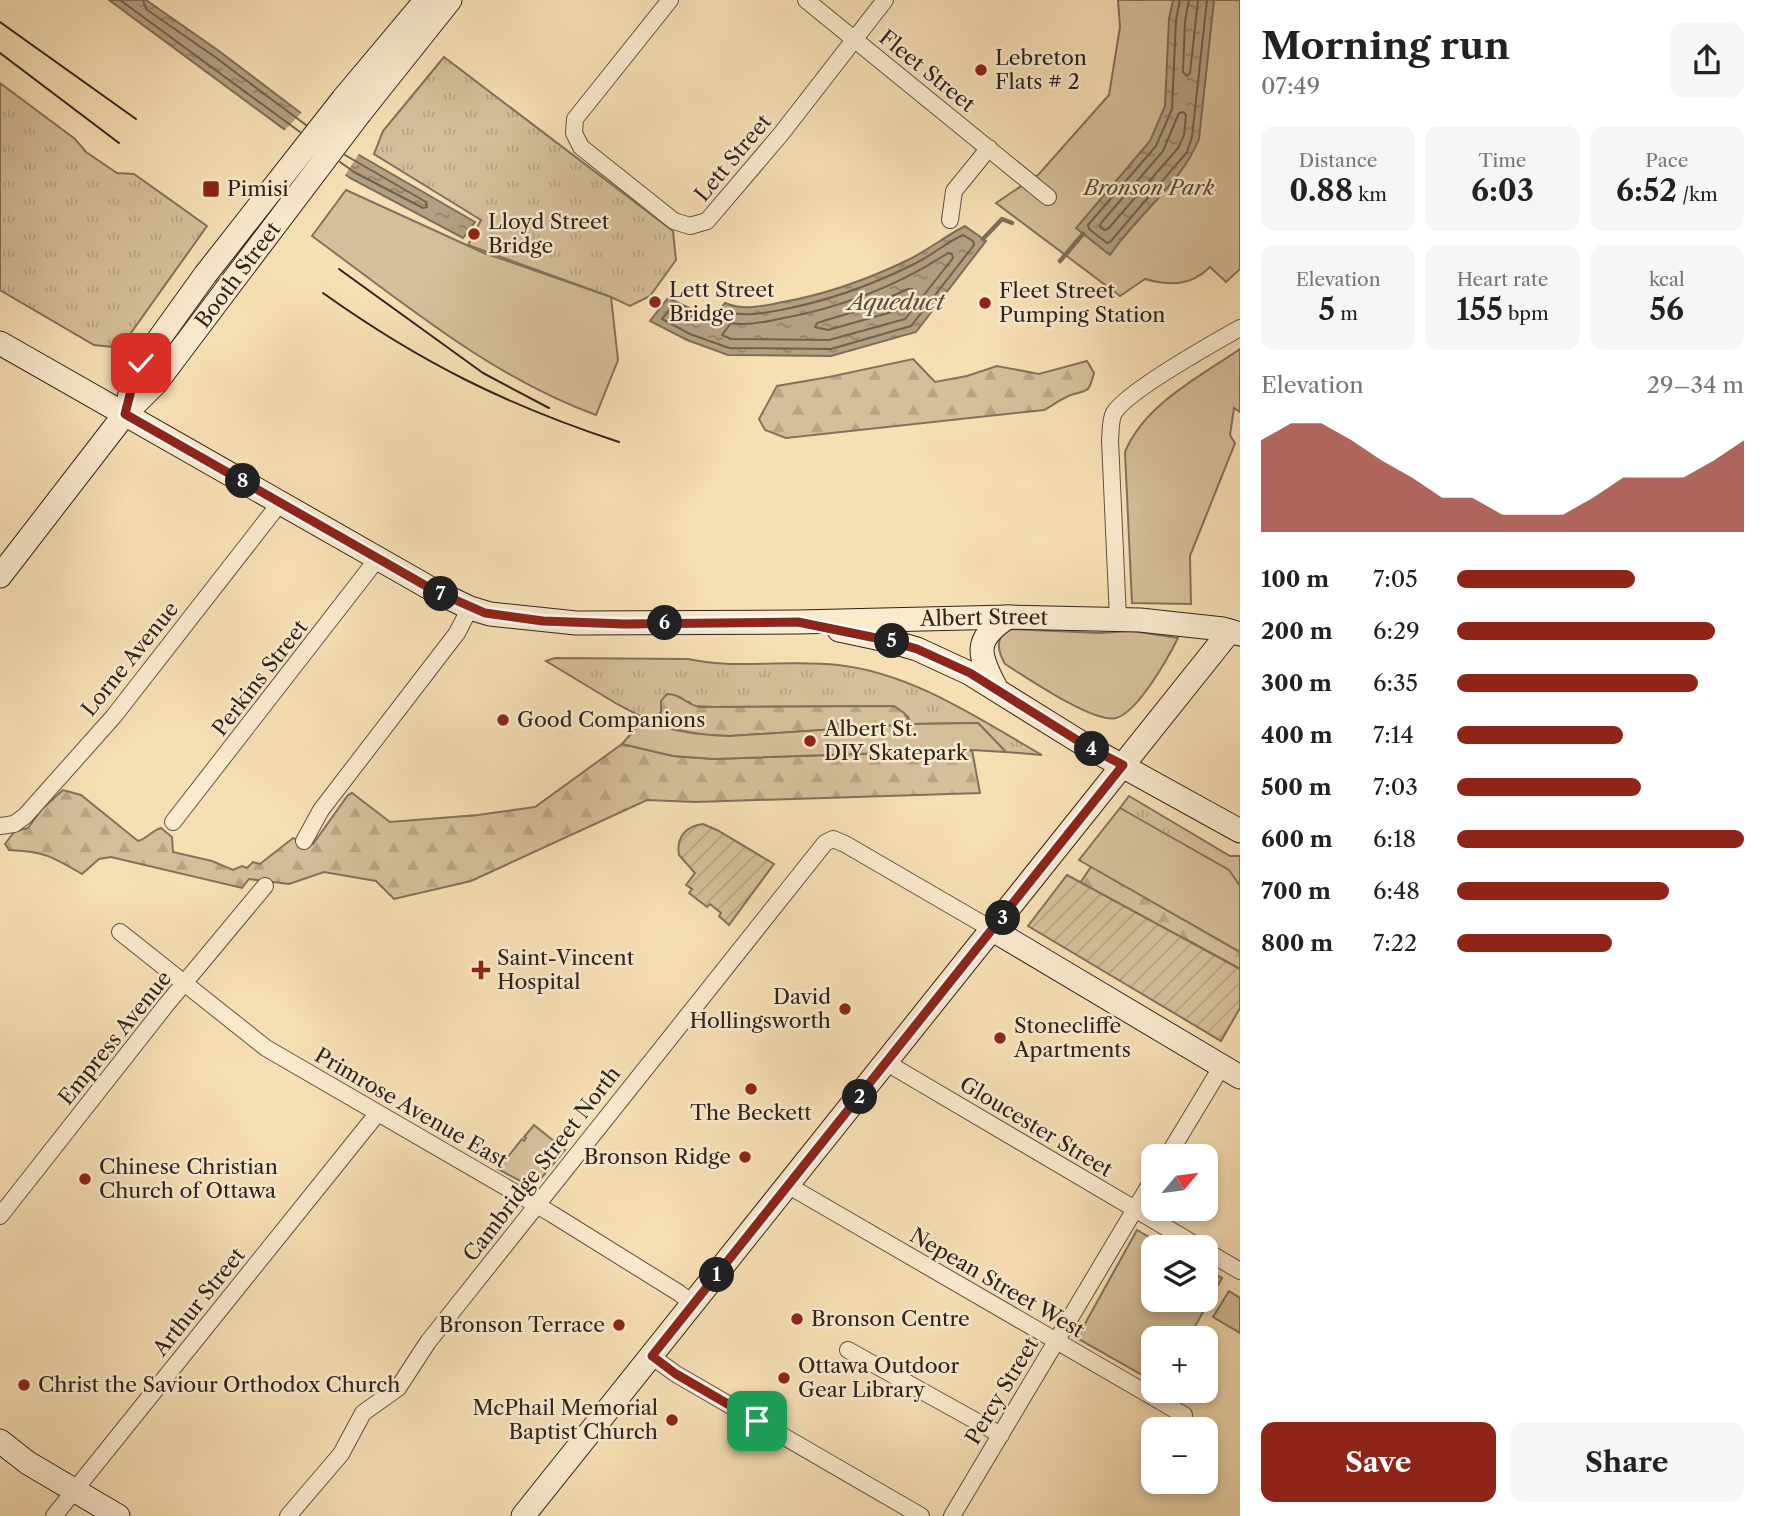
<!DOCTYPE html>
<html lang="en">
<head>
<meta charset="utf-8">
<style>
	:root { --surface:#fff; --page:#f6f6f6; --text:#222; --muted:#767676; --accent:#8f2418 }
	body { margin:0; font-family:"Libre Caslon Text",serif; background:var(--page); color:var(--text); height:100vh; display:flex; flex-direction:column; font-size:26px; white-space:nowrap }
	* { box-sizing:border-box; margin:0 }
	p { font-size:23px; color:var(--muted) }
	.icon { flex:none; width:38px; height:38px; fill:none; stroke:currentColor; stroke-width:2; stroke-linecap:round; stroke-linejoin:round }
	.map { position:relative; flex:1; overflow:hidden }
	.details { display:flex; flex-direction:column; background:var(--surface); width:525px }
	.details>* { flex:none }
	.needle { width:46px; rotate:61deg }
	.tools { position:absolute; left:1141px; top:1144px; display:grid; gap:14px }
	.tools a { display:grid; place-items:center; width:77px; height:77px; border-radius:14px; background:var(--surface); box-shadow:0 4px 10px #0003; font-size:35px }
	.pin { position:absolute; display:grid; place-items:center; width:60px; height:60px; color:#fff; margin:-30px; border-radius:14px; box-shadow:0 4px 10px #0006 }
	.km { position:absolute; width:35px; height:35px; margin:-18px; border-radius:50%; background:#222; color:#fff; font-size:19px; line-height:35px; text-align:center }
	.round { display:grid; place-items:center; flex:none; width:74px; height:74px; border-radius:14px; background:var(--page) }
	.summary { display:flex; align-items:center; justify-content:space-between; height:119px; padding:0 21px }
	h1 { font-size:38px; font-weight:800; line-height:52px }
	.stats { display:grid; grid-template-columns:repeat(3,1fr); gap:10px; height:119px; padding:7px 21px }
	.stats div { display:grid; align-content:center; border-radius:14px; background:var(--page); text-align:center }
	.stats b { font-size:30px; font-weight:800 }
	.stats small { font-size:19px; font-weight:400 }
	.stats p { font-size:19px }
	.chart { height:196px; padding:14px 21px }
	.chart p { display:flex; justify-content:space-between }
	.chart svg { width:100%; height:126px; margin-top:7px; fill:var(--accent); opacity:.7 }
	.cta { display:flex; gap:14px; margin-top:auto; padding:14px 21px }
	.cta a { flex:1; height:80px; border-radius:14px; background:var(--accent); color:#fff; font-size:28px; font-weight:800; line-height:80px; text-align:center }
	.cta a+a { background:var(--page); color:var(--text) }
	ul { padding:0 21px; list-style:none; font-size:23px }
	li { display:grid; grid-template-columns:112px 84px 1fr; align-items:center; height:52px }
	li i { height:18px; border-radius:9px; background:var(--accent) }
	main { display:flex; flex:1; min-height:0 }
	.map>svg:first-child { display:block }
</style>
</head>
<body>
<main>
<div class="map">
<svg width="1240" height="1516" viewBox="0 0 1240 1516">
	<defs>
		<pattern id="grass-tufts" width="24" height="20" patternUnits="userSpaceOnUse" patternTransform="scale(1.75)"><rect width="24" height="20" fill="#d5bf9a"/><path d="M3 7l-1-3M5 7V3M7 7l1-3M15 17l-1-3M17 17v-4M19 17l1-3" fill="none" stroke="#b7a484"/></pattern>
		<pattern id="forest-firs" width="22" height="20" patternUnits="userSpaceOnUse" patternTransform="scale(1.75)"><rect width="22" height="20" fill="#d5bf9a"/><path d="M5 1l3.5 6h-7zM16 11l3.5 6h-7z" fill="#b7a484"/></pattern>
		<pattern id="garden-furrows" width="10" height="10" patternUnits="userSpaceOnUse" patternTransform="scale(1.75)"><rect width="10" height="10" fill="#d5bf9a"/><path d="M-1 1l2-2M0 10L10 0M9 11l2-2" fill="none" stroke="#b7a484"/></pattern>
		<pattern id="water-ripples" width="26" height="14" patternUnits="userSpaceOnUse" patternTransform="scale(1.75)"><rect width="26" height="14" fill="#b39f81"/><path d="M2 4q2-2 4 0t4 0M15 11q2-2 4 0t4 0" fill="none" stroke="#928169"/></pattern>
	</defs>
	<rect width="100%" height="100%" fill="#f7dfb4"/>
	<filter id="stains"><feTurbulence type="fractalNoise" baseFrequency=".00286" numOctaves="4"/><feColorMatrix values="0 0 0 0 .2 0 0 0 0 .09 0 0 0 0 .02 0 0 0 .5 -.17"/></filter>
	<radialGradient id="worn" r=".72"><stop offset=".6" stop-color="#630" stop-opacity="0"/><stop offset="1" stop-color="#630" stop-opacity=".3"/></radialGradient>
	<!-- grass -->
	<path fill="url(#grass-tufts)" stroke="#82715c" stroke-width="2" d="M444 57 673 231 676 260 650 296 630 306 611 297 468 245 481 220 374 154 383 131Z
		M0 83 75 139 86 152 117 173 134 174 207 226 128 337 113 347 94 345 0 290Z
		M555 658 688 659C737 670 788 659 838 665 912 673 979 719 1042 755L1006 752 978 723 911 724 908 717 894 706 715 707 693 706 689 702 660 713 661 727 617 704 546 661Z
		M1129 796 1230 856H1240V895L1120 808Z"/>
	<!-- forest -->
	<path fill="url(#forest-firs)" stroke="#82715c" stroke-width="2" d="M913 359 935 382 967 376 997 366 1039 374 1087 361 1094 373C1088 394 1090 389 1071 395 1062 398 1052 406 1044 410L786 438 765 430 759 419 777 386 829 377Z
		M667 694C681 694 686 704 699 707L894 706 904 713 911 724 730 736 705 735 661 727V701Z
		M622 744 673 756 714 759 972 750 980 793 695 802 647 800 471 881 394 899 376 881 324 872 289 884 249 879 242 888 111 857 99 859 82 874C53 857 43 851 9 850L5 844 14 832 28 828 42 809 63 790 81 795 138 841C147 839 151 831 161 828L172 837 173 852 212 861 233 870 242 866 247 868 253 862 260 864 293 838 313 844 348 795 352 793 390 822 478 815 535 807Z
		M1095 861 1240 924V969L1191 942 1070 891 1080 883Z"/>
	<!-- park -->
	<path fill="#d5bf9a" stroke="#82715c" stroke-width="2" d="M1118 0H1240V269L1226 282 1210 267C1191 286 1170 286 1145 279L1120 296 996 203 1039 174 1109 95 1120 27Z
		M346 190 484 253 611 297 618 360 596 415C491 377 401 301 312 236Z
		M1240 349V412L1234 408 1230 435 1235 443 1190 556 1191 604 1132 603 1125 452C1144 405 1199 377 1240 349Z
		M1008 629 1099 633 1132 631 1178 638C1168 658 1138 712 1116 718 1094 724 1026 677 1005 664 998 652 995 638 1008 629Z
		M644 719C671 732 700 735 730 736L911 724 978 723 1006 752 972 750 714 759 673 756 622 744Z
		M1120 808 1229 870 1240 886V952L1079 860Z
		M534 1125 565 1150 533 1188 498 1169 522 1139 524 1141 526 1138 524 1137Z
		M1137 1230 1168 1248H1153V1300H1206V1269L1222 1278 1188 1339H1153V1381L1077 1338Z
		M1229 1291 1240 1298V1333L1213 1317Z"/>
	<!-- garden -->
	<path fill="url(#garden-furrows)" stroke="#82715c" stroke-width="2" d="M703 824 717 830 774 864 729 925 719 916 721 913 710 904 707 907 689 893 692 889 686 885 695 873 679 855C676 837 686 826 703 824Z
		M1067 875 1240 969V1008L1221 1041 1028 926Z"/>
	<!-- water -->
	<path fill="url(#water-ripples)" stroke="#7e6d59" stroke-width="2" d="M109 0H146L219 51 347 148 475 222 463 238 350 178Z
		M1173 0H1214L1199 139C1181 184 1137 215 1110 255L1076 228 1150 141 1165 106 1169 19Z
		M965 226 986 241 916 332 831 356 728 355 687 340 650 321 668 298 713 319 725 303C745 311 762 306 783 302 828 294 869 279 910 259 929 249 946 236 965 226Z"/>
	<!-- pier -->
	<path fill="#f7dfb4" d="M303 111 360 152 344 177 283 132Z"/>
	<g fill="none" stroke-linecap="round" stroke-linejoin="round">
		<!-- shore -->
		<path stroke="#70614f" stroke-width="2" d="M120 0 300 132
			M143 0 146 9 215 57 306 125
			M1180 0 1176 20 1172 109 1156 146 1088 225 1089 229 1107 243 1110 242 1187 152 1192 137 1207 0
			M1189 0 1185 21 1183 72 1187 76 1190 73 1198 0
			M1183 112 1186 115 1184 135 1178 148 1108 229 1104 230 1100 227 1101 223 1163 151 1179 113Z
			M340 162 354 172 423 208 427 207 426 202 345 155
			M963 235 973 241 974 245 911 326 831 349 729 348 690 334 662 319 671 308 713 325 728 312C746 317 762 313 781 310 827 301 870 286 912 265 930 257 945 243 963 235Z
			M948 253 952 254 953 258 905 319 829 340 731 339 722 335 731 323C747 326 763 322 779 319 840 308 896 287 948 253Z
			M908 289H912L913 293 899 310 828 330 815 327 817 323 866 308Z"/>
		<!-- stream -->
		<path stroke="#7e6d59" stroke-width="4.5" d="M983 239 1002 219 1012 223
			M1060 261 1083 234"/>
		<defs>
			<path id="street" d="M670 0 575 119 574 133 581 147 674 221 690 226 707 221 781 134 885 0
				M806 0 1048 197
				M950 220 954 191 989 148
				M1118 619 1110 440C1111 431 1110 420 1114 413 1126 392 1215 342 1240 328
				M173 822 378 558
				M0 826 14 824 25 816 114 716 280 503
				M304 841 321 810 457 633 470 608
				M120 932 266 1048 552 1214 679 1293 693 1304
				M887 1063 1201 1248
				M1167 1157 1222 1066
				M789 1186 1184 1415
				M0 1216 166 1005 265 886
				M1206 1251 1240 1271
				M848 1350 1001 1435
				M651 1356 676 1374 921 1516
				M54 1516 377 1114
				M288 1516 341 1454 363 1413 398 1388 428 1342 825 843 833 839 845 844 993 930
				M952 1516 1153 1179"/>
			<g id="secondary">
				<path d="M343 99 426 0"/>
				<path d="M360 113 450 0"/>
				<path id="s1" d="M0 343 435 591 470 608 490 614 576 623 798 622 1008 617 1140 620 1223 629 1240 634"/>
				<path d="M125 414 136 371 205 275"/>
				<path d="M0 576 125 414 156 383 226 290"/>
				<path d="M839 630 886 640 917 649 969 673 1088 747 1240 831"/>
				<path d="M996 688C978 654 973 640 1008 617"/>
				<path d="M993 930 1240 1077"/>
				<path d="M0 1441 28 1463 118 1516"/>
				<path d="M523 1516 1230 631"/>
			</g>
		</defs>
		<!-- street casing -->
		<use href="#street" stroke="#605243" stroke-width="18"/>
		<!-- secondary casing -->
		<use href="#secondary" stroke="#2e231d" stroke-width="25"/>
		<!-- street -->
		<use href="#street" stroke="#faeace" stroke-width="16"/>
		<!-- secondary -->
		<use href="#secondary" stroke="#faeace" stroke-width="23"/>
		<!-- tram -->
		<path stroke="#2e231d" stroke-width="2" d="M0 22 136 119
			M0 53 119 143
			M339 269 483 373 549 408
			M323 293C420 362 506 405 619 442"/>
		<defs>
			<path id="secondary-bridge" d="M205 275 343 99
				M226 290 360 113"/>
		</defs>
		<!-- secondary-bridge casing -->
		<use href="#secondary-bridge" stroke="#2e231d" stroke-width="25" stroke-linecap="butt"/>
		<!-- secondary-bridge -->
		<use href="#secondary-bridge" stroke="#faeace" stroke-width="23"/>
	</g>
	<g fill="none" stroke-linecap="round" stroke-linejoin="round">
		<defs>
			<path id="route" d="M141 363 136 371 125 414 435 591 485 613 543 621 624 624 798 622 886 640 917 649 970 673 1088 747 1123 765 652 1356 676 1374 757 1421"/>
		</defs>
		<!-- route casing -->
		<use href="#route" stroke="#fff" stroke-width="14"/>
		<!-- route -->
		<use href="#route" stroke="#8f2418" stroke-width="9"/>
	</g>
	<!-- markers -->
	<g fill="#8f2418" stroke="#faeace" stroke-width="2.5">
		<circle cx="981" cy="70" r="7"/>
		<rect x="202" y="180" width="18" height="18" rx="3.5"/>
		<circle cx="474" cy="234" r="7"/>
		<circle cx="655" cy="302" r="7"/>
		<circle cx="985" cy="303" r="7"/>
		<circle cx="503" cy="720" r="7"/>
		<circle cx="810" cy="741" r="7"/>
		<path d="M477.5 959.5h7v7h7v7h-7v7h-7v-7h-7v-7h7z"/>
		<circle cx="845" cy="1009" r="7"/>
		<circle cx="1000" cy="1038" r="7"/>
		<circle cx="751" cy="1089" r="7"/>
		<circle cx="745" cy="1157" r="7"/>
		<circle cx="85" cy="1179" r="7"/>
		<circle cx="797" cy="1319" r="7"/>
		<circle cx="619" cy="1325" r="7"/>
		<circle cx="784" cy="1378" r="7"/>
		<circle cx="24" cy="1385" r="7"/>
		<circle cx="672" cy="1420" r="7"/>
	</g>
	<g text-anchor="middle" stroke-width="5" stroke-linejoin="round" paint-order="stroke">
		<!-- poi labels -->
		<g font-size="21" fill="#2e231d" stroke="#faeace" text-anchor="start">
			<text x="995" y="65">Lebreton<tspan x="995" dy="24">Flats # 2</tspan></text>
			<text x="227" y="196">Pimisi</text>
			<text x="488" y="229">Lloyd Street<tspan x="488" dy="24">Bridge</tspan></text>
			<text x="669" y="297">Lett Street<tspan x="669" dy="24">Bridge</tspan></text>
			<text x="999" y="298">Fleet Street<tspan x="999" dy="24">Pumping Station</tspan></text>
			<text x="517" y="727">Good Companions</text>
			<text x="824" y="736">Albert St.<tspan x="824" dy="24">DIY Skatepark</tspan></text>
			<text x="497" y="965">Saint-Vincent<tspan x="497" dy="24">Hospital</tspan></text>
			<text x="831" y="1004" text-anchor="end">David<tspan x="831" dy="24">Hollingsworth</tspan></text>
			<text x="1014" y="1033">Stonecliffe<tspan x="1014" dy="24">Apartments</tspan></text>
			<text x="751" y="1120" text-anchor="middle">The Beckett</text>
			<text x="731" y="1164" text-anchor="end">Bronson Ridge</text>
			<text x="99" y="1174">Chinese Christian<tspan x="99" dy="24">Church of Ottawa</tspan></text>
			<text x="811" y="1326">Bronson Centre</text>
			<text x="605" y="1332" text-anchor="end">Bronson Terrace</text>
			<text x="798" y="1373">Ottawa Outdoor<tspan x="798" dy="24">Gear Library</tspan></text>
			<text x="38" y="1392">Christ the Saviour Orthodox Church</text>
			<text x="658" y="1415" text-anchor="end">McPhail Memorial<tspan x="658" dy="24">Baptist Church</tspan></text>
		</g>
		<!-- street labels -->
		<g font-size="21" fill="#2e231d" stroke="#faeace">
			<text transform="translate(927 71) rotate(39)" y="7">Fleet Street</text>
			<text transform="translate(733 158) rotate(-50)" y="7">Lett Street</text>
			<text transform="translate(238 275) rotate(-53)" y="7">Booth Street</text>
			<text dy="7" stroke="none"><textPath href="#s1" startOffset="1055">Albert Street</textPath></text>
			<text transform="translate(130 659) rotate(-51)" y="7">Lorne Avenue</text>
			<text transform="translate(260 678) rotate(-52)" y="7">Perkins Street</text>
			<text transform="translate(115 1038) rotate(-51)" y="7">Empress Avenue</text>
			<text transform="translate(411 1108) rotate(30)" y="7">Primrose Avenue East</text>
			<text transform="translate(1036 1127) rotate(31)" y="7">Gloucester Street</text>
			<text transform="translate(542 1164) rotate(-52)" y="7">Cambridge Street North</text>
			<text transform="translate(997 1283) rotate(30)" y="7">Nepean Street West</text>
			<text transform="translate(199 1302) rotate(-51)" y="7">Arthur Street</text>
			<text transform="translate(1002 1391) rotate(-59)" y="7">Percy Street</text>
		</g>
		<!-- park labels -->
		<g font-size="21" font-style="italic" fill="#584a3c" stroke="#faeace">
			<text x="1149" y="195">Bronson Park</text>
		</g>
		<!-- water labels -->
		<g font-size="23" font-style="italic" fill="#5d4e40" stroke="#faeace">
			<text x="896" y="310">Aqueduct</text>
		</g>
	</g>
	<rect width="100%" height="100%" filter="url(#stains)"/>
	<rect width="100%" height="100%" fill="url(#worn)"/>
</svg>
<div class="tools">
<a><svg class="needle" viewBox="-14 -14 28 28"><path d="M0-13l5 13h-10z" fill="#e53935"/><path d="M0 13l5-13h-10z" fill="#767676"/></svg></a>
<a><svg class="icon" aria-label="layers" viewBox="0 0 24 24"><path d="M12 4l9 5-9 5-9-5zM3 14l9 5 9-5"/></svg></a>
<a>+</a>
<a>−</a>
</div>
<div class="pin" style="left:757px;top:1421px;background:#1e9e55"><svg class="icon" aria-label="arrive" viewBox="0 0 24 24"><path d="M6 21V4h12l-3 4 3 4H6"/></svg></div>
<div class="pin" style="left:141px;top:363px;background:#d93025"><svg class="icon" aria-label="check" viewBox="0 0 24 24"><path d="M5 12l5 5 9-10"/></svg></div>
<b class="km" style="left:717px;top:1275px">1</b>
<b class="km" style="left:860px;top:1097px">2</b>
<b class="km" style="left:1003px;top:918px">3</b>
<b class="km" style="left:1092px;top:749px">4</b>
<b class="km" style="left:892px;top:641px">5</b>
<b class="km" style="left:665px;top:623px">6</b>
<b class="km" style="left:441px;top:594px">7</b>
<b class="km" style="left:243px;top:481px">8</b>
</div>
<section class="details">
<div class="summary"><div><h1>Morning run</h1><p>07:49</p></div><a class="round"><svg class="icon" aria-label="share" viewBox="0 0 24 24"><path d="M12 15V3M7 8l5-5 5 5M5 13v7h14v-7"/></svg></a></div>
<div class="stats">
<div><p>Distance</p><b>0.88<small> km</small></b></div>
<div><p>Time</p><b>6:03</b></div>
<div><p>Pace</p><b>6:52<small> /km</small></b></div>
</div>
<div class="stats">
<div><p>Elevation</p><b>5<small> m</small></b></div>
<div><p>Heart rate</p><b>155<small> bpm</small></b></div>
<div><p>kcal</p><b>56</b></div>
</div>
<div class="chart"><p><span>Elevation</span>29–34 m</p>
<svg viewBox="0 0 160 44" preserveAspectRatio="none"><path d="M0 44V12L10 6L20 6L30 12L40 19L50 25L60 32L70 32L80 38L90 38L100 38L110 32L120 25L130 25L140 25L150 19L160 12V44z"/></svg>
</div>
<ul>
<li><b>100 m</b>7:05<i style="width:62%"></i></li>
<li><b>200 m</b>6:29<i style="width:90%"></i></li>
<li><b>300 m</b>6:35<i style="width:84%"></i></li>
<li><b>400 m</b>7:14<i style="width:58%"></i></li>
<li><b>500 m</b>7:03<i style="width:64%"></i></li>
<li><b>600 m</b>6:18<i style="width:100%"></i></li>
<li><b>700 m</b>6:48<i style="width:74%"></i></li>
<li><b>800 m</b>7:22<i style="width:54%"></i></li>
</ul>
<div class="cta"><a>Save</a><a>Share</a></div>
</section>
</main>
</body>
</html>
